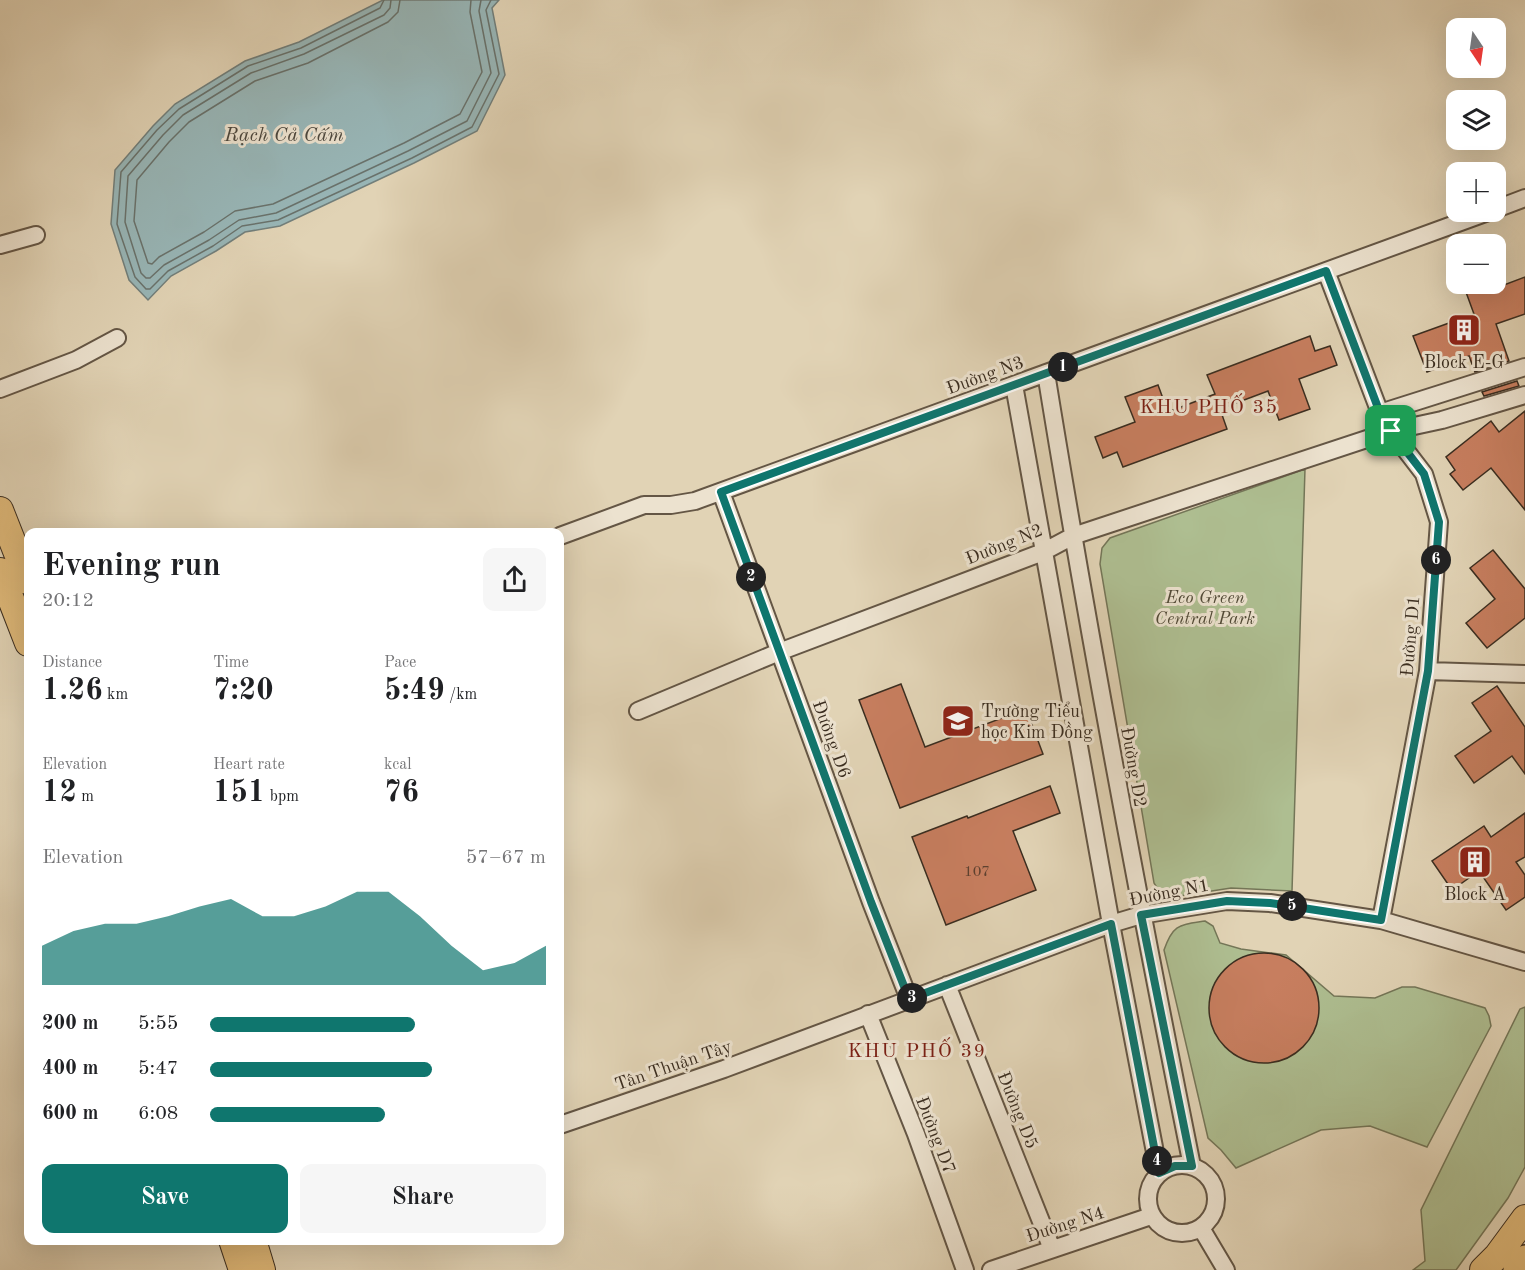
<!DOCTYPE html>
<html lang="en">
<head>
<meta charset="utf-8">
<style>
	:root { --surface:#fff; --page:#f6f6f6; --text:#202124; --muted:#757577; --accent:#0f766e }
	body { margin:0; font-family:"Old Standard TT",serif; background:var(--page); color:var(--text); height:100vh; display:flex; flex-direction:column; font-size:22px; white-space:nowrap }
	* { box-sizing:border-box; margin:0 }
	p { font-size:20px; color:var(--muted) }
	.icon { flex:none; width:33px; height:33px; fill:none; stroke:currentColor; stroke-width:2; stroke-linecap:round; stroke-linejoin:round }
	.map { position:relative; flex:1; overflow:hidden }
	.panel { position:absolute; left:24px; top:528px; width:540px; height:717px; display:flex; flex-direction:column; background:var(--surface); border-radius:12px; box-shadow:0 6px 24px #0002 }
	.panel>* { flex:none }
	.needle { width:39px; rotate:167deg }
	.tools { position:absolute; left:1446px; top:18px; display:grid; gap:12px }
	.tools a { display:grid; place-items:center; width:60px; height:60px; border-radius:12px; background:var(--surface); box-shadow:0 6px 24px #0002; font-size:30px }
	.pin { position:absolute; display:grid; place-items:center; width:51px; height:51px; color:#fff; margin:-26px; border-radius:12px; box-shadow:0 3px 9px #0006 }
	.km { position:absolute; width:30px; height:30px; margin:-15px; border-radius:50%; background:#222; color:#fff; font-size:16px; line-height:30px; text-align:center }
	.round { display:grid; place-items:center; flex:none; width:63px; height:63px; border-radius:12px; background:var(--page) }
	.headline { display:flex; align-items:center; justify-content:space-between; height:102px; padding:0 18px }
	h1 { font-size:33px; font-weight:700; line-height:45px }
	.metrics { display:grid; grid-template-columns:repeat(3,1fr); gap:9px; height:102px; padding:6px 18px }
	.metrics div { display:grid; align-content:center }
	.metrics b { font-size:30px; font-weight:700 }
	.metrics small { font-size:16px; font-weight:400 }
	.metrics p { font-size:16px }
	.chart { height:168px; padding:12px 18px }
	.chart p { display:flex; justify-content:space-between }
	.chart svg { width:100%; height:108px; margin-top:6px; fill:var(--accent); opacity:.7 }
	.action { display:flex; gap:12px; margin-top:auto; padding:12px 18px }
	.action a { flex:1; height:69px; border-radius:12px; background:var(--accent); color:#fff; font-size:24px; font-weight:700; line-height:69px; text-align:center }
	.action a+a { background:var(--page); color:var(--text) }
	ul { padding:0 18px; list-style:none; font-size:20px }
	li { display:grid; grid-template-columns:96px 72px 1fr; align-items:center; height:45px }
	li i { height:15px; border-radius:8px; background:var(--accent) }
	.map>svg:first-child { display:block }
</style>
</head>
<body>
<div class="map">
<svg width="1525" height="1270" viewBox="0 0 1525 1270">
	<rect width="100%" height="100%" fill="#e1d3b5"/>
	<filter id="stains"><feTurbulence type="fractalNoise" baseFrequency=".00333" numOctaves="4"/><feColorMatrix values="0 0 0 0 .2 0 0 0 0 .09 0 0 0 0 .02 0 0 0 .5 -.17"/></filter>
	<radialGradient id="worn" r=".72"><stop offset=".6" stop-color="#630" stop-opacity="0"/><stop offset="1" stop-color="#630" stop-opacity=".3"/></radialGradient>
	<!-- green -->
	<path fill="#aebe91" stroke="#747658" stroke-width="1.5" d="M1305 469 1292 891 1231 888 1173 897 1161 894 1154 883 1100 564 1102 548 1110 538Z
		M1205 921 1213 926 1220 943 1241 949 1286 955 1334 996 1375 998 1402 987H1415L1485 1008 1489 1016 1491 1026 1427 1147 1370 1126 1321 1130 1236 1168 1221 1150 1208 1138 1164 950C1173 924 1179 925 1205 921Z
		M1525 1007V1167L1508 1198 1456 1270H1413L1425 1261 1421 1210 1520 1009Z"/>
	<!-- water -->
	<path fill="#98b6b7" stroke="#727f7b" stroke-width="1.5" d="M383 0H499L492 8 505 75 477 131 414 163 280 226 245 232 216 251 171 276 148 300 129 280 111 224 115 170 153 126 175 104 245 61 299 42Z"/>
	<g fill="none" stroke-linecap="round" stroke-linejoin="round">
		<!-- shore -->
		<path stroke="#69726c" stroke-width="1.5" d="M384 0 380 8 301 48 248 66 179 109 157 130 121 172 117 224 135 277 146 289H150L168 271 213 246 242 226 278 220 412 158 472 127 499 74 486 10 491 0
			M391 0 390 8 384 15 304 54 251 73 183 115 163 135 128 176 125 222 141 273 146 278H150L164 265 209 240 239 220 276 213 408 151 467 121 491 73 479 11 481 0
			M400 0 398 12 388 22 308 63 255 81 189 122 169 142 137 180 134 221 148 263 152 264 159 257 204 232 235 211 273 204 404 143 460 114 482 72 470 12 471 0"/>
	</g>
	<!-- building -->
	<path fill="#c77e5f" stroke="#3a2d20" stroke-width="1.5" d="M1525 277V314L1496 324 1509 361 1475 372 1469 356 1427 372 1413 336 1474 314 1463 284 1504 285Z
		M1310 336 1315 351 1330 346 1337 365 1299 379 1310 409 1279 420 1268 391 1220 409 1227 429 1123 467 1117 452 1103 458 1095 437 1135 422 1125 397 1158 385 1168 412 1215 394 1207 375Z
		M1517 381 1519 386 1484 396 1482 392Z
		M1525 411V510L1491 468 1463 490 1450 474 1455 470 1446 457 1491 421 1499 432Z
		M1493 550 1525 589V618L1487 648 1466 623 1495 599 1470 568Z
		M901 684 925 747 1026 709 1043 754 900 808 859 700Z
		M1497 686 1525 727V774L1512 756 1474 783 1455 756 1491 731 1472 703Z
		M1050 786 1060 813 1013 831 1036 890 946 925 912 837 967 816 968 818Z
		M1525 813V857L1516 862 1525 875V897L1506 910 1479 871 1452 890 1432 861 1484 826 1491 837Z
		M1209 1008a55 55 0 1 1 110 0a55 55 0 1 1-110 0Z"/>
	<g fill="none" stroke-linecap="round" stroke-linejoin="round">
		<defs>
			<path id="minor" d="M1496 209 1525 198
				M0 245 36 235
				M1326 271 1380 413 1391 431 1424 474 1439 522 1428 671 1381 920
				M1046 373C1089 638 1139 903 1192 1166
				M1014 385 1111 924 1159 1173
				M0 389 76 360 117 338
				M1380 413 1525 367
				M721 492 871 902 909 999
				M560 536 644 505H671L695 501 1488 212
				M1428 671 1525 674
				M638 711 779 652 1043 552 1073 536 1391 431 1442 420 1525 395
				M947 985 1052 1249
				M868 1014 916 1134 965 1270
				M560 1125 724 1069 1111 924 1141 915 1227 901 1270 903 1381 920 1525 962
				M1148 1199a34 34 0 1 1 68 0a34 34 0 1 1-68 0Z
				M1201 1228 1226 1270
				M991 1270 1151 1216"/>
			<path id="primary" d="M0 510 28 581
				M0 571 28 643
				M232 1240 242 1270
				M253 1240 262 1270
				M1483 1270 1497 1256 1525 1218"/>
			<path id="trunk" d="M1517 1270 1525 1259"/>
		</defs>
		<!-- minor casing -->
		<use href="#minor" stroke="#645645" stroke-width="20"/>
		<!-- primary casing -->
		<use href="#primary" stroke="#3a2d20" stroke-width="28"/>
		<!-- trunk casing -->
		<use href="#trunk" stroke="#3a2d20" stroke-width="30"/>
		<!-- minor -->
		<use href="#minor" stroke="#ece2cf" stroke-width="16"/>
		<!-- primary -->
		<use href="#primary" stroke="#e0ba7a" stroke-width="26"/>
		<!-- trunk -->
		<use href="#trunk" stroke="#e0ba7a" stroke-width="27"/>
	</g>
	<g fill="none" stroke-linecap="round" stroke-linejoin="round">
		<defs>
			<path id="route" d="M1326 271 1380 413 1391 431 1424 474 1439 522 1428 671 1381 920 1270 903 1227 901 1141 915 1192 1166H1175L1159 1173 1111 924 909 999 871 902 721 492Z"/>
		</defs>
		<!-- route casing -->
		<use href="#route" stroke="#fff" stroke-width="12"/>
		<!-- route -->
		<use href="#route" stroke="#0f766e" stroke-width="8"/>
	</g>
	<!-- icons -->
	<defs>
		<symbol id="building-square" viewBox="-11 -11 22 22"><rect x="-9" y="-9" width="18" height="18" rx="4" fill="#8f2418" stroke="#ece2cf"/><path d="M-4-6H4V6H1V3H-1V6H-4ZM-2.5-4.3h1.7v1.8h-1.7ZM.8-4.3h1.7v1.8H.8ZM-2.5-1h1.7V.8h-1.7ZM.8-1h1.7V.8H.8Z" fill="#fff"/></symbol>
		<symbol id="school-square" viewBox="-11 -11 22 22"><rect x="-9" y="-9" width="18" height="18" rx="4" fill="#8f2418" stroke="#ece2cf"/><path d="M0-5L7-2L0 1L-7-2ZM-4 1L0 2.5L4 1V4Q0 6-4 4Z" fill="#fff"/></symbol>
	</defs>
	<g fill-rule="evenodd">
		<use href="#building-square" x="1445" y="311" width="38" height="38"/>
		<use href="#school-square" x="939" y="702" width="38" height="38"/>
		<use href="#building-square" x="1456" y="843" width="38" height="38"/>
	</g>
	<g text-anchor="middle" stroke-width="6" stroke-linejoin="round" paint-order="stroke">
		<!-- number labels -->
		<g font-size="15" fill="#5d4130">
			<text x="977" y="876">107</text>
		</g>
		<!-- poi labels -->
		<g font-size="18" fill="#3a2d20" stroke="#ece2cf">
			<text x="1464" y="368">Block E-G</text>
			<text x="981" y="717" text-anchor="start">Trường Tiểu<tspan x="981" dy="21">học Kim Đồng</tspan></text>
			<text x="1475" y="900">Block A</text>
		</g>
		<!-- street labels -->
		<g font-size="18" fill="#3a2d20" stroke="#ece2cf">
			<text transform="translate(985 375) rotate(-20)" y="6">Đường N3</text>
			<text transform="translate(1004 544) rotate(-22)" y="6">Đường N2</text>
			<text transform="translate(1410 636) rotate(-85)" y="6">Đường D1</text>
			<text transform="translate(832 739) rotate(70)" y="6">Đường D6</text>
			<text transform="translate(1134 767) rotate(80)" y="6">Đường D2</text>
			<text transform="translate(1169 892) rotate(-11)" y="6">Đường N1</text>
			<text transform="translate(673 1065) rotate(-19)" y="6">Tân Thuận Tây</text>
			<text transform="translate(1018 1110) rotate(68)" y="6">Đường D5</text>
			<text transform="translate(936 1135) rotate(69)" y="6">Đường D7</text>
			<text transform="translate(1065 1224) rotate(-18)" y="6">Đường N4</text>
		</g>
		<!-- park labels -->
		<g font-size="18" font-style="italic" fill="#514a37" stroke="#ece2cf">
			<text x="1205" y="603">Eco Green<tspan x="1205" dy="21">Central Park</tspan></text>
		</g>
		<!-- water labels -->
		<g font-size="20" font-style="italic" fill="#4d483e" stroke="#ece2cf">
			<text x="284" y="141">Rạch Cả Cấm</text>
		</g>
		<!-- neighbourhood labels -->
		<g font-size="20" letter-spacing="1.5" fill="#7a1f14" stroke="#ece2cf">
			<text x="1209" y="413">KHU PHỐ 35</text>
			<text x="917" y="1057">KHU PHỐ 39</text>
		</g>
	</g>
	<rect width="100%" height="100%" filter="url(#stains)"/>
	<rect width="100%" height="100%" fill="url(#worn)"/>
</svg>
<div class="tools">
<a><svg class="needle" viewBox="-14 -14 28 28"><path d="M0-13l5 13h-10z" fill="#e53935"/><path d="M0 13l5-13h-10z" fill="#757577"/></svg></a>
<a><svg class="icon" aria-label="layers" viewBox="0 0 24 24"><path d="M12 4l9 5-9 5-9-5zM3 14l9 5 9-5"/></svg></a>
<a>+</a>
<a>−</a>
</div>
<div class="pin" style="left:1391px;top:431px;background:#1e9e55"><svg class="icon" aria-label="arrive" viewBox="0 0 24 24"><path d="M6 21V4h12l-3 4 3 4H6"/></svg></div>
<b class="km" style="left:1063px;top:367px">1</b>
<b class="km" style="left:751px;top:577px">2</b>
<b class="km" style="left:912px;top:998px">3</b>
<b class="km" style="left:1157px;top:1161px">4</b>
<b class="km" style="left:1292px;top:906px">5</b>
<b class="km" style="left:1436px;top:560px">6</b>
<section class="panel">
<div class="headline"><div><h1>Evening run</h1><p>20:12</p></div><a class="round"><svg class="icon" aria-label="share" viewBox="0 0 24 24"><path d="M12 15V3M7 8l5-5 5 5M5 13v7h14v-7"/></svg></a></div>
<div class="metrics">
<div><p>Distance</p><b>1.26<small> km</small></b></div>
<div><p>Time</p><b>7:20</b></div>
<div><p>Pace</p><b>5:49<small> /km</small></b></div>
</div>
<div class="metrics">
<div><p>Elevation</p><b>12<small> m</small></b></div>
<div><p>Heart rate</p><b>151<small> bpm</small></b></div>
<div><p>kcal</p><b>76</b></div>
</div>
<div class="chart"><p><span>Elevation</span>57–67 m</p>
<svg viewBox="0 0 160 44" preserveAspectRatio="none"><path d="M0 44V28L10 22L20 19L30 19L40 16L50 12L60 9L70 16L80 16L90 12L100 6L110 6L120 16L130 28L140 38L150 35L160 28V44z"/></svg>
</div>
<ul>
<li><b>200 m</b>5:55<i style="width:61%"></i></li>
<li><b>400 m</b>5:47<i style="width:66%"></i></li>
<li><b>600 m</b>6:08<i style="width:52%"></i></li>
</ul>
<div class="action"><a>Save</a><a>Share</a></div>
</section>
</div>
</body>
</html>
